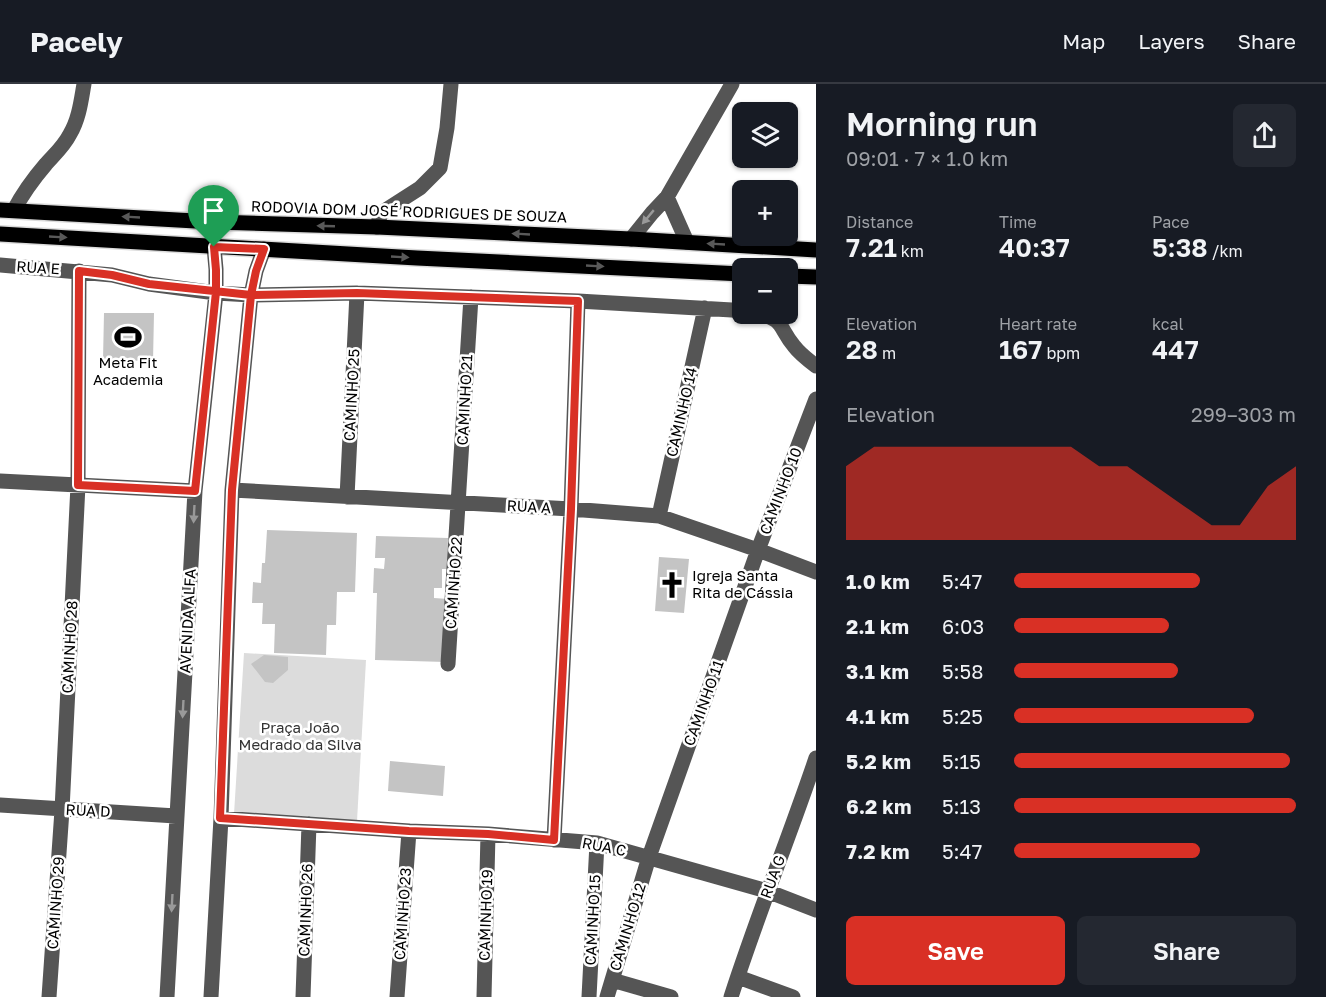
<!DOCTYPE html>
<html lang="en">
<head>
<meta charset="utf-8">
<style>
	:root { --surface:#171b24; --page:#242831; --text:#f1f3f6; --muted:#9ea1a6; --line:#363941; --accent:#d93025 }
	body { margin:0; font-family:"Golos Text",sans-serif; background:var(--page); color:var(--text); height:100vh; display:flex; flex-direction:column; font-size:22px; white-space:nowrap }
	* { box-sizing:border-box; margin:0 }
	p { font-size:20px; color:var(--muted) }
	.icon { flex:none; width:33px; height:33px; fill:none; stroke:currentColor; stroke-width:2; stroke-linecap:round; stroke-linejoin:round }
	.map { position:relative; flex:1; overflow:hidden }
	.panel { display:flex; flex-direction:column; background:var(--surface); width:510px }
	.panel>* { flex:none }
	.fabs { position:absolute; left:732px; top:18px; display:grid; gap:12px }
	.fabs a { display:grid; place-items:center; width:66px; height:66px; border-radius:9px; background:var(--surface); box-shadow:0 2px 4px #0004; font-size:30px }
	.pin { position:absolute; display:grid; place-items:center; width:51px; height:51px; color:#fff; margin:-62px -26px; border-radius:50% 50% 50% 0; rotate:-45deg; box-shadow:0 0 6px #0007 }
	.pin .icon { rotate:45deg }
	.round { display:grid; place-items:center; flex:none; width:63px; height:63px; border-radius:9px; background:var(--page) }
	.headline { display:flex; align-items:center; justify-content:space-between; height:102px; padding:0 30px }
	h1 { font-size:33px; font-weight:600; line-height:45px }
	.figures { display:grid; grid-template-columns:repeat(3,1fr); gap:9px; height:102px; padding:6px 30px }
	.figures div { display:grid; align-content:center }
	.figures b { font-size:26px; font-weight:600 }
	.figures small { font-size:16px; font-weight:400 }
	.figures p { font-size:16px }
	.chart { height:168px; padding:12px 30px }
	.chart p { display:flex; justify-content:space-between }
	.chart svg { width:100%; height:108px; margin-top:6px; fill:var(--accent); opacity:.7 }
	.cta { display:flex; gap:12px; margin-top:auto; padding:12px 30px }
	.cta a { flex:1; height:69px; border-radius:9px; background:var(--accent); color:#fff; font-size:24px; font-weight:600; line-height:69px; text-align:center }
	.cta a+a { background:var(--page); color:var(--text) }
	ul { padding:0 30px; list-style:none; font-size:20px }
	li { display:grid; grid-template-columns:96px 72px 1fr; align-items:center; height:45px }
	li i { height:15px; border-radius:8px; background:var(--accent) }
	header { display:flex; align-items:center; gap:36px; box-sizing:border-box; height:84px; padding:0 30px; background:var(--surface); border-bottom:2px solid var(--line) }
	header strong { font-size:28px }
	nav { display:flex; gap:33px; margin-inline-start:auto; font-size:21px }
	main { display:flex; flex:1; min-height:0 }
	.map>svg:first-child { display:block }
</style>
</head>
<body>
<header>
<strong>Pacely</strong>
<nav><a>Map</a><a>Layers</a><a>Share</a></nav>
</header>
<main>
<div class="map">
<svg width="816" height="913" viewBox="0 0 816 913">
	<rect width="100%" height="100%" fill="#fff"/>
	<!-- green -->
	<path fill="#dcdcdc" d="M244 569 366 576 357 737 234 730Z"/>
	<!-- building -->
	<path fill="#c4c4c4" d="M104 229H154L153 277 103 276Z
		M267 446 357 449 355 508H337L336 541H327L326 571 274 569 275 540H262L263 519H252L253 498 261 499 262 479H265Z
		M376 452 448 454 447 485H442V504H434V514L448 515 446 578 375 576 377 509H373L374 484 384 485 385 474H375Z
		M659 473 689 475 684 529 655 527Z
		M264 571 288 573V586L273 599 265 598 251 580Z
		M390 677 445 682 443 712 388 707Z"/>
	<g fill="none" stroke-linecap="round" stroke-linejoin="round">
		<defs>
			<path id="major" d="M0 126 213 138 377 143 631 155 816 166
				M0 150 417 174 742 190
				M788 192 816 193"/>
		</defs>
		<!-- major casing -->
		<use href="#major" stroke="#dbdbdb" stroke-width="18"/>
		<!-- minor -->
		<path stroke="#555" stroke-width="15" d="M667 113 687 158
			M14 126C23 109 34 94 46 80 55 70 64 62 70 50 79 35 81 17 84 0
			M377 143 381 129 420 104 440 84 447 44 451 0
			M631 155 652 129 667 113 732 0
			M0 181 112 191 149 200 216 209 251 211 357 209 578 217 732 226 742 227
			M755 230C785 234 778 243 794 262 800 270 808 276 816 282
			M0 397 195 407
			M232 406 571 425 659 432 758 466 816 488
			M347 413 357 209
			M659 432 705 224
			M448 580 471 213
			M0 721 176 732
			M221 734 409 747 488 750 597 759 767 807 816 826
			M554 756 571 425 578 217
			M738 893 793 913
			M612 896 671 913
			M49 913 62 726 78 401 79 187
			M167 913 195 407 216 209V185L214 163
			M211 913 221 734 232 406 251 211 256 187 264 165
			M303 913 309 740
			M397 913 409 747
			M484 913 488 750
			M589 913 597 759
			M607 913 649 773 758 466 816 315
			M731 913C757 832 789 754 816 674"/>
		<!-- major -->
		<use href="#major" stroke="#000" stroke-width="15"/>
	</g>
	<!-- one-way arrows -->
	<defs><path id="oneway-solid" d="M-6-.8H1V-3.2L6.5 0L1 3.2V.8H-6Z" transform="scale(1.5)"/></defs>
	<g fill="#595959">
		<use href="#oneway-solid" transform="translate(131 133) rotate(-177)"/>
		<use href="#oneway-solid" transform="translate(326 142) rotate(-178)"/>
		<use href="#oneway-solid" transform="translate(521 150) rotate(-177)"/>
		<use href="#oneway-solid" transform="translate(58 153) rotate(3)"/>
		<use href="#oneway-solid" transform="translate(716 160) rotate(-177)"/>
		<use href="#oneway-solid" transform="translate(400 173) rotate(3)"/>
		<use href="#oneway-solid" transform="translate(595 182) rotate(3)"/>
	</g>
	<g fill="#999">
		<use href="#oneway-solid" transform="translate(648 133) rotate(130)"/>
		<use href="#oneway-solid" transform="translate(194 430) rotate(93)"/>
		<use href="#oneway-solid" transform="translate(183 625) rotate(93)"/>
		<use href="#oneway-solid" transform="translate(172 819) rotate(93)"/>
	</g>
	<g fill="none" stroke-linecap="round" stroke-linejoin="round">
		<defs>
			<path id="route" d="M214 163 216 186V208L195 407 78 401 79 187 112 191 149 200 251 211 232 406 220 734 409 747 488 750 554 756 571 425 578 217 357 209 251 211 256 187 264 165 214 163"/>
		</defs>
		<!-- route casing -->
		<use href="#route" stroke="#fff" stroke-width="12"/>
		<!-- route -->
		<use href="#route" stroke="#d93025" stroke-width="8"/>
	</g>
	<!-- icons -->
	<defs>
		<symbol id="stadium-bare" viewBox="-9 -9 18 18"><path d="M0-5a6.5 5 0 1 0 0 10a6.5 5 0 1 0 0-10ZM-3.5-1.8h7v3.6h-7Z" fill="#000" stroke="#fff" stroke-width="2.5" paint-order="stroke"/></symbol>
		<symbol id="church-bare" viewBox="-9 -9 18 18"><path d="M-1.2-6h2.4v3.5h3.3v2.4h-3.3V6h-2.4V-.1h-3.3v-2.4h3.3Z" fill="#000" stroke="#fff" stroke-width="2.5" paint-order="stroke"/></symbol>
	</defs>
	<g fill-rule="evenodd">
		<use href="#stadium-bare" x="109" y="234" width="38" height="38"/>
		<use href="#church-bare" x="653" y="482" width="38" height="38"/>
	</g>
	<g text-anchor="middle" stroke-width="5" stroke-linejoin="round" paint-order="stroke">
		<!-- street labels -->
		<g font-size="15" fill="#000" stroke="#fff">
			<text transform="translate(409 128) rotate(2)" y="5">RODOVIA DOM JOSÉ RODRIGUES DE SOUZA</text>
			<text transform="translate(38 184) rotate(4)" y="5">RUA E</text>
			<text transform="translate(352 311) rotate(-87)" y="5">CAMINHO 25</text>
			<text transform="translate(465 316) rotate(-87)" y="5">CAMINHO 21</text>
			<text transform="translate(682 328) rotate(-77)" y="5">CAMINHO 14</text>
			<text transform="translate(781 407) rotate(-69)" y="5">CAMINHO 10</text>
			<text transform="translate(529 423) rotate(3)" y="5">RUA A</text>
			<text transform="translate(454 499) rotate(-86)" y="5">CAMINHO 22</text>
			<text transform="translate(188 537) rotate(-87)" y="5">AVENIDA ALFA</text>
			<text transform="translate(70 563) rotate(-87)" y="5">CAMINHO 28</text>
			<text transform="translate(704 619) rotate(-70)" y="5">CAMINHO 11</text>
			<text transform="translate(88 727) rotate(3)" y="5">RUA D</text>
			<text transform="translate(604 763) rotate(11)" y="5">RUA C</text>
			<text transform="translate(773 793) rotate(-70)" y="5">RUA G</text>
			<text transform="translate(56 819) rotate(-86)" y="5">CAMINHO 29</text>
			<text transform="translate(306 826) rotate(-88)" y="5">CAMINHO 26</text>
			<text transform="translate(403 830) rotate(-86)" y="5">CAMINHO 23</text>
			<text transform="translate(486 831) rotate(-88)" y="5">CAMINHO 19</text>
			<text transform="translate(593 836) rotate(-87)" y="5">CAMINHO 15</text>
			<text transform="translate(628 843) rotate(-73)" y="5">CAMINHO 12</text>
		</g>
		<!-- poi labels -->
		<g font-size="15" fill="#000" stroke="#fff">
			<text x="128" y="284">Meta Fit<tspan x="128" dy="17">Academia</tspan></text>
			<text x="692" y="497" text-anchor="start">Igreja Santa<tspan x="692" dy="17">Rita de Cássia</tspan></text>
		</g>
		<!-- park labels -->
		<g font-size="15" fill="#333" stroke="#fff">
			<text x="300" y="649">Praça João<tspan x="300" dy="17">Medrado da Silva</tspan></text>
		</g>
	</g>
</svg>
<div class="fabs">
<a><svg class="icon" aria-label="layers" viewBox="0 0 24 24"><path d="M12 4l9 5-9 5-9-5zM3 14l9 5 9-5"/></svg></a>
<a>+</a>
<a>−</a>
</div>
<div class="pin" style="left:214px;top:163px;background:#1e9e55"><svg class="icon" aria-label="arrive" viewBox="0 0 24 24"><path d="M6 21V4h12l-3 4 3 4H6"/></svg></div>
</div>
<section class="panel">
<div class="headline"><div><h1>Morning run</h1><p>09:01 · 7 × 1.0 km</p></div><a class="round"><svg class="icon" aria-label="share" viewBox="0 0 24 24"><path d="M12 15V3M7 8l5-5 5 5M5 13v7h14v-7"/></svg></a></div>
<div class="figures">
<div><p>Distance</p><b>7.21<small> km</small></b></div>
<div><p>Time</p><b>40:37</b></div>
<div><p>Pace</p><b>5:38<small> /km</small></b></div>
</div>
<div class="figures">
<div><p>Elevation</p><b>28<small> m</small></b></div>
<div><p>Heart rate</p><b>167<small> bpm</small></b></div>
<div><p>kcal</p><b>447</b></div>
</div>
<div class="chart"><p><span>Elevation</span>299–303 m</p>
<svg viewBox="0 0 160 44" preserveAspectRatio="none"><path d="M0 44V14L10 6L20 6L30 6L40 6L50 6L60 6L70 6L80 6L90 14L100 14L110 22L120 30L130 38L140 38L150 22L160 14V44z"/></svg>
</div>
<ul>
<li><b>1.0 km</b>5:47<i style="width:66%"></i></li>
<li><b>2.1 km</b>6:03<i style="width:55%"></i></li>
<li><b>3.1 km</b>5:58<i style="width:58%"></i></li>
<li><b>4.1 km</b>5:25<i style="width:85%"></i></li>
<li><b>5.2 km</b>5:15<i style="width:98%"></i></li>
<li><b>6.2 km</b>5:13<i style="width:100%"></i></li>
<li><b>7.2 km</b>5:47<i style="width:66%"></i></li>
</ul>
<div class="cta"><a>Save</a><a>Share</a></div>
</section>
</main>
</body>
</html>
